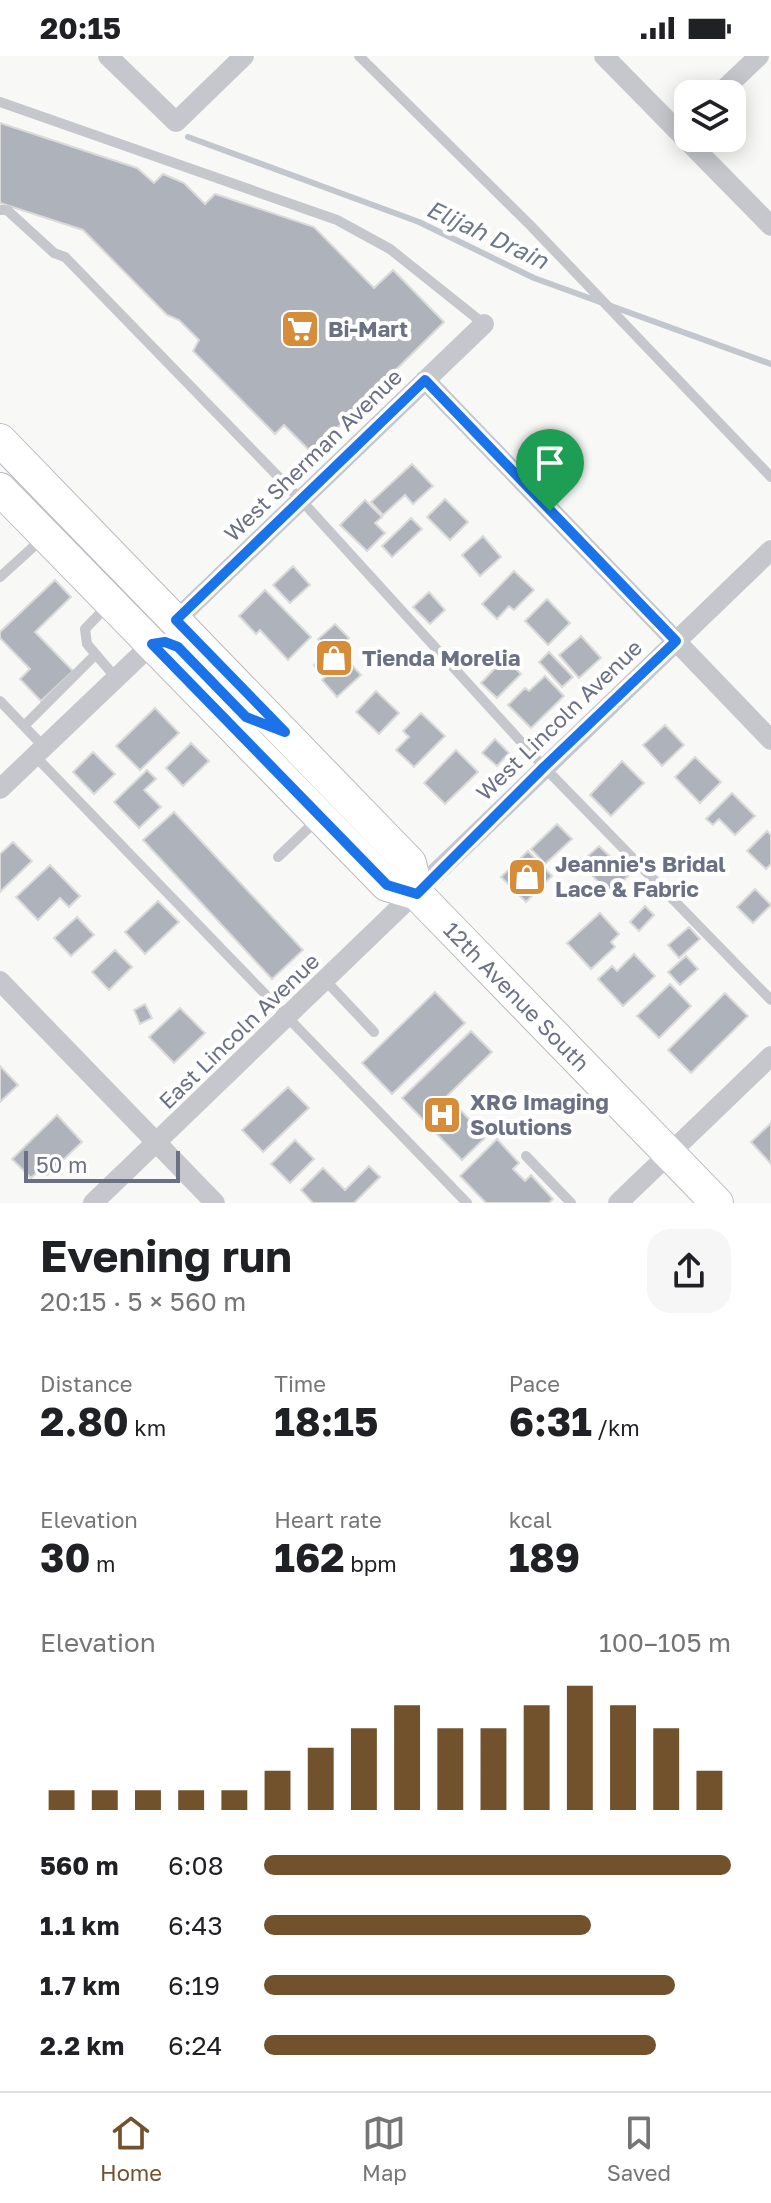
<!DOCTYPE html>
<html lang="en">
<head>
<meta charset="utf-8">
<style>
	:root { --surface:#fff; --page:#f6f6f6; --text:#202124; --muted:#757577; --line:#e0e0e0; --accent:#72512d }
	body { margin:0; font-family:"Golos Text",sans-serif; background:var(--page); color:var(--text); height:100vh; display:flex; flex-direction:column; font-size:30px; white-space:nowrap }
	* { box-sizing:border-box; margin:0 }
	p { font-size:26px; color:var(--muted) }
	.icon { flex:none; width:44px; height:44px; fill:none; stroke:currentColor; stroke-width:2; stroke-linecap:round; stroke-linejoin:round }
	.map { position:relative; height:1147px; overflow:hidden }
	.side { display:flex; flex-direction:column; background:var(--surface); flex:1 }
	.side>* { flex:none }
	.tools { position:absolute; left:674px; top:24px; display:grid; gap:16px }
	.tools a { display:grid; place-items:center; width:72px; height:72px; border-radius:16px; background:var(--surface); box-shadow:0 4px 20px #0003; font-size:40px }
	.scale { position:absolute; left:24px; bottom:20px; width:156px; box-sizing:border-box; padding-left:8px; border:4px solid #6a7185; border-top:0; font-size:22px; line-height:28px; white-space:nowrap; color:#6a7185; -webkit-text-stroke:6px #fff; paint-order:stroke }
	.pin { position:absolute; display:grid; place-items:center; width:68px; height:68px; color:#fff; margin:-82px -34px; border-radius:50% 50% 50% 0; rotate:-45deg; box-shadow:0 0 8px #0007 }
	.pin .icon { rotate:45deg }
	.round { display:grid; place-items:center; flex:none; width:84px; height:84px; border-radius:24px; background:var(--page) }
	.head { display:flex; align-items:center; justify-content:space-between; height:136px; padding:0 40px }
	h1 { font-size:44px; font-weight:700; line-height:60px }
	.figures { display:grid; grid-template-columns:repeat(3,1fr); gap:12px; height:136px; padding:8px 40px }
	.figures div { display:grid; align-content:center }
	.figures b { font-size:40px; font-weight:700 }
	.figures small { font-size:22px; font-weight:400 }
	.figures p { font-size:22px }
	.chart { height:224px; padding:16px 40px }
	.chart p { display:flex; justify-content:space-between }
	.chart svg { width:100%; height:144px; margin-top:8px; stroke:var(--accent); stroke-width:6 }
	ul { padding:0 40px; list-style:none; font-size:26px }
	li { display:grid; grid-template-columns:128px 96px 1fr; align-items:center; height:60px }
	li i { height:20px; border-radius:10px; background:var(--accent) }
	.status { display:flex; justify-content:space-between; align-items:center; height:56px; padding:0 40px; background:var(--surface); direction:ltr }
	.status svg { height:22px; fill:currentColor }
	.menu { display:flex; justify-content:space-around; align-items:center; height:112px; border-top:2px solid var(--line); background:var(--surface); font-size:22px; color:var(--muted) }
	.menu a { display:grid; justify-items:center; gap:4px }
	.menu .active { color:var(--accent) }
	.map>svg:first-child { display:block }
</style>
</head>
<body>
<div class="status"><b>20:15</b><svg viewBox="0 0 49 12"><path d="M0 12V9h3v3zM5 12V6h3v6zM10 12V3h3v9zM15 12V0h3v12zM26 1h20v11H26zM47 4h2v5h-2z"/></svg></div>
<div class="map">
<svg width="771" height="1147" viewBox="0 0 771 1147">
	<rect width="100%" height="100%" fill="#f8f9f7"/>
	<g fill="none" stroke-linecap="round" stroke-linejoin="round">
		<!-- stream -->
		<path stroke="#c2c7ce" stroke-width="6" d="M188 81 419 166 534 222 771 308"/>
	</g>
	<!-- building -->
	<path fill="#aeb2ba" stroke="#dadbd9" stroke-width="2" d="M0 67 137 112 154 127 163 118 184 127 205 148 215 138 314 171 374 232 393 214 444 266 312 397 284 369 275 378 193 295 199 284 179 264 167 259 83 174 0 147Z
		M412 408 433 430 413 448 405 439 383 459 371 446Z
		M445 443 468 466 450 484 427 461Z
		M365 444 382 461 375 467 385 477 367 495 340 469Z
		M411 462 422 473 392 501 382 490Z
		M483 480 501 501 480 520 462 499Z
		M293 510 310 529 290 547 273 529Z
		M514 515 534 534 514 554 509 550 497 563 482 548Z
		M55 524 71 541 35 576 73 615 41 645 20 623 30 613 0 582V576Z
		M265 534 311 581 288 604 260 574 256 578 239 560Z
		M429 536 445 554 430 568 413 551Z
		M547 543 570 567 548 589 525 565Z
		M335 568 349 582 337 593 361 619 337 641 322 624 325 621 314 609 330 595 318 583Z
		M581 580 601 602 579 622 559 599Z
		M549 596 573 621 562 631 539 606Z
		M505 602 521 618 497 642 481 627Z
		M545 620 564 640 531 672 508 649 525 632 529 635Z
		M376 635 399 657 379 678 356 656Z
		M155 652 179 677 140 714 116 690Z
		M421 657 445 680 414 711 396 694 409 681 403 675Z
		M665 669 684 689 662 710 643 689Z
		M495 683 509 697 497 710 482 697Z
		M191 687 209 705 183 730 166 712Z
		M456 694 478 716 445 748 424 727Z
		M93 696 115 718 94 738 73 716Z
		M695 701 721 726 700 747 675 721Z
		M622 705 644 727 611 760 590 739Z
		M147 714 156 723 144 734 161 751 139 772 114 746Z
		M732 737 755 760 735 779 719 763 713 769 706 763Z
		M174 756 303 894 272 923 143 784Z
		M557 768 572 783 545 808 531 793Z
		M767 775 771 779V808L766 813 747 795Z
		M13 786 32 805 0 836V798Z
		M599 790 620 810 623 807 632 816 610 838 580 807Z
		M528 795 552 820 526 846 501 821Z
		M50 809 80 840 69 851 60 842 38 864 16 841Z
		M755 833 771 849 753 867 737 851Z
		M158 845 179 866 145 898 125 876Z
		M645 850 654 859 639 875 630 866Z
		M600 857 619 878 611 886 615 891 591 913 567 887Z
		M77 861 94 879 71 900 54 882Z
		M689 871 700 883 679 902 668 889Z
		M115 894 132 911 109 934 92 916Z
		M634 898 655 920 623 950 598 923 612 910 617 915Z
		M686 900 698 913 680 929 668 916Z
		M670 928 691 950 659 982 637 960Z
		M435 936 465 967 392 1038 362 1007Z
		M725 937 748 960 691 1017 668 994Z
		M145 948 152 962 140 968 134 954Z
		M180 952 205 977 174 1007 149 981Z
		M471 975 492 996 447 1040 486 1081 462 1104 402 1042Z
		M0 1010 18 1029 0 1046Z
		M288 1031 309 1052 263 1096 242 1074Z
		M57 1059 82 1086 47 1119 41 1113 31 1122 12 1103Z
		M771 1067V1108L751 1086Z
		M497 1083 519 1107 513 1113 525 1125 531 1119 553 1143 549 1147H486L460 1120Z
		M295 1084 314 1103 290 1127 271 1108Z
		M369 1110 380 1121 354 1147H313L301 1134 323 1112 345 1134Z"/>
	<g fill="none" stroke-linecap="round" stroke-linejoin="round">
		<defs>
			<g id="primary">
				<path d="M0 384 410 807 417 838"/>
				<path id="s1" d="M0 433 387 829 417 838 717 1147"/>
			</g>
		</defs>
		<!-- primary casing -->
		<use href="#primary" stroke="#b8babf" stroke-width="34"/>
		<!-- lane -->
		<path stroke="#c5c7cc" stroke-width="10" d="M359 0 531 170 771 421
			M0 46 337 164 390 193 484 268
			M0 154H7L54 197 65 201 301 444 544 711 771 944
			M0 521 43 482
			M109 548 85 573 87 588 116 622
			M0 645 44 691
			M24 670 95 599
			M35 700 467 1147
			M278 801 317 764
			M326 925 374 976
			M526 1100 571 1147"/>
		<!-- street -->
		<path stroke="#c5c7cc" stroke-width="20" d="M108 0 176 66 244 0
			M604 0 771 170
			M719 38 759 0
			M425 324 771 684
			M176 564 484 268
			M0 733 152 588
			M0 925 215 1147
			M93 1147 771 494
			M618 1147 771 1000"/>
		<!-- primary -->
		<use href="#primary" stroke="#fff" stroke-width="32"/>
	</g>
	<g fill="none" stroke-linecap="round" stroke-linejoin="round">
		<defs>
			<path id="route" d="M425 324 676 585 544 711 417 838 387 829 152 588 165 586 178 591 246 661 285 676 176 564Z"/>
		</defs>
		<!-- route casing -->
		<use href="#route" stroke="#fff" stroke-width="16"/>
		<!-- route -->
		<use href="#route" stroke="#1a73e8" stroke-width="10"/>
	</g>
	<!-- icons -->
	<defs>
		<symbol id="supermarket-square" viewBox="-11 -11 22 22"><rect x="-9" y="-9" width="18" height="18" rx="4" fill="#d78c39" stroke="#fff"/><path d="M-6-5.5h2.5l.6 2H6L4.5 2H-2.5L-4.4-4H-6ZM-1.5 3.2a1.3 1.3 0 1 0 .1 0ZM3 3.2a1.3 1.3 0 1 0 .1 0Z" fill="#fff"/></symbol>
		<symbol id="shop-square" viewBox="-11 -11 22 22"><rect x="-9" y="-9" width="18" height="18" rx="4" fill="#d78c39" stroke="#fff"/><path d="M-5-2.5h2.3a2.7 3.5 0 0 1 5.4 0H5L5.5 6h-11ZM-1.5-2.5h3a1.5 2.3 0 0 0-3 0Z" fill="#fff"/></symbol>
		<symbol id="hospital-square" viewBox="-11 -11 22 22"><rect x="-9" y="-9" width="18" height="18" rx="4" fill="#d78c39" stroke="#fff"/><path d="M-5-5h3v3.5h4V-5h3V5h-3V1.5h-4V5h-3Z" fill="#fff"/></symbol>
	</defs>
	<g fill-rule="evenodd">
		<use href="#supermarket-square" x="278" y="251" width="44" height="44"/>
		<use href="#shop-square" x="312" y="580" width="44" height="44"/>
		<use href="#shop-square" x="505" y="799" width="44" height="44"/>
		<use href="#hospital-square" x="420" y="1037" width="44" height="44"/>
	</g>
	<g text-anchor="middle" stroke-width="8" stroke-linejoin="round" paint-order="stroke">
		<!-- poi labels -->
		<g font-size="22" font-weight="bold" fill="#6a7185" stroke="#fff" text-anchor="start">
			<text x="328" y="281">Bi-Mart</text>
			<text x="362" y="610">Tienda Morelia</text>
			<text x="555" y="816">Jeannie's Bridal<tspan x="555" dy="25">Lace &amp; Fabric</tspan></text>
			<text x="470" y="1054">XRG Imaging<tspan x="470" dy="25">Solutions</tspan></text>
		</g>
		<!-- street labels -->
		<g font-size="22" fill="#6a7185" stroke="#fff">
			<text transform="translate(313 399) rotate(-44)" y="8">West Sherman Avenue</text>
			<text transform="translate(559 664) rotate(-44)" y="8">West Lincoln Avenue</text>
			<text dy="8" stroke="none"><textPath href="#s1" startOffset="728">12th Avenue South</textPath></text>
			<text transform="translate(239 975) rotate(-44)" y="8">East Lincoln Avenue</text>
		</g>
		<!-- water labels -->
		<g font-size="24" font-style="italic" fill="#6b7887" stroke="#fff">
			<text transform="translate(487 179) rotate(25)" y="8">Elijah Drain</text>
		</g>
	</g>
</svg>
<div class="tools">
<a><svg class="icon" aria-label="layers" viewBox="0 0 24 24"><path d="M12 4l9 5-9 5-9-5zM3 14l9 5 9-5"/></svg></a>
</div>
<div class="scale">50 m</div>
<div class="pin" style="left:550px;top:455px;background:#1e9e55"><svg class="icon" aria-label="arrive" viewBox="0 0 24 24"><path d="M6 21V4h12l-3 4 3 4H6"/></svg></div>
</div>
<section class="side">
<div class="head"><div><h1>Evening run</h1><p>20:15 · 5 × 560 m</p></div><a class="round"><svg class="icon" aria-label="share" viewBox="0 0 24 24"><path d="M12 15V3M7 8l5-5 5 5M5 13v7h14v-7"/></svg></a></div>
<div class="figures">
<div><p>Distance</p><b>2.80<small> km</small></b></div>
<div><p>Time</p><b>18:15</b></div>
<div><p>Pace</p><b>6:31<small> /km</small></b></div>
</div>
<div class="figures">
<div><p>Elevation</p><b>30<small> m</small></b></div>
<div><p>Heart rate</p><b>162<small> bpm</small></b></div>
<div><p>kcal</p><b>189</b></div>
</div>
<div class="chart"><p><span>Elevation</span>100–105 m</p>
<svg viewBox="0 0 160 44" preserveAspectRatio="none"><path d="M5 44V38M15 44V38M25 44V38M35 44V38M45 44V38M55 44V32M65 44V25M75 44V19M85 44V12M95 44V19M105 44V19M115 44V12M125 44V6M135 44V12M145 44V19M155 44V32"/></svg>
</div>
<ul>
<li><b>560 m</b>6:08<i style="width:100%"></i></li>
<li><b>1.1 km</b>6:43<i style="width:70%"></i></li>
<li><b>1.7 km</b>6:19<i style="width:88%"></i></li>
<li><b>2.2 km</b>6:24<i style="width:84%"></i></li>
</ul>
</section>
<nav class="menu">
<a class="active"><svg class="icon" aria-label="home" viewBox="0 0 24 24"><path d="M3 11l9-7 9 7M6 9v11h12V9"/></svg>Home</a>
<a><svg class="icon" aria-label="map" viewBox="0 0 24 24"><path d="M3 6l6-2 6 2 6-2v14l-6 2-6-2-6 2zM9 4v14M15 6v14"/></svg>Map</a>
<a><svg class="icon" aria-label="saved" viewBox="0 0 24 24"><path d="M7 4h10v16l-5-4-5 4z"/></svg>Saved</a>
</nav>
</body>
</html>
